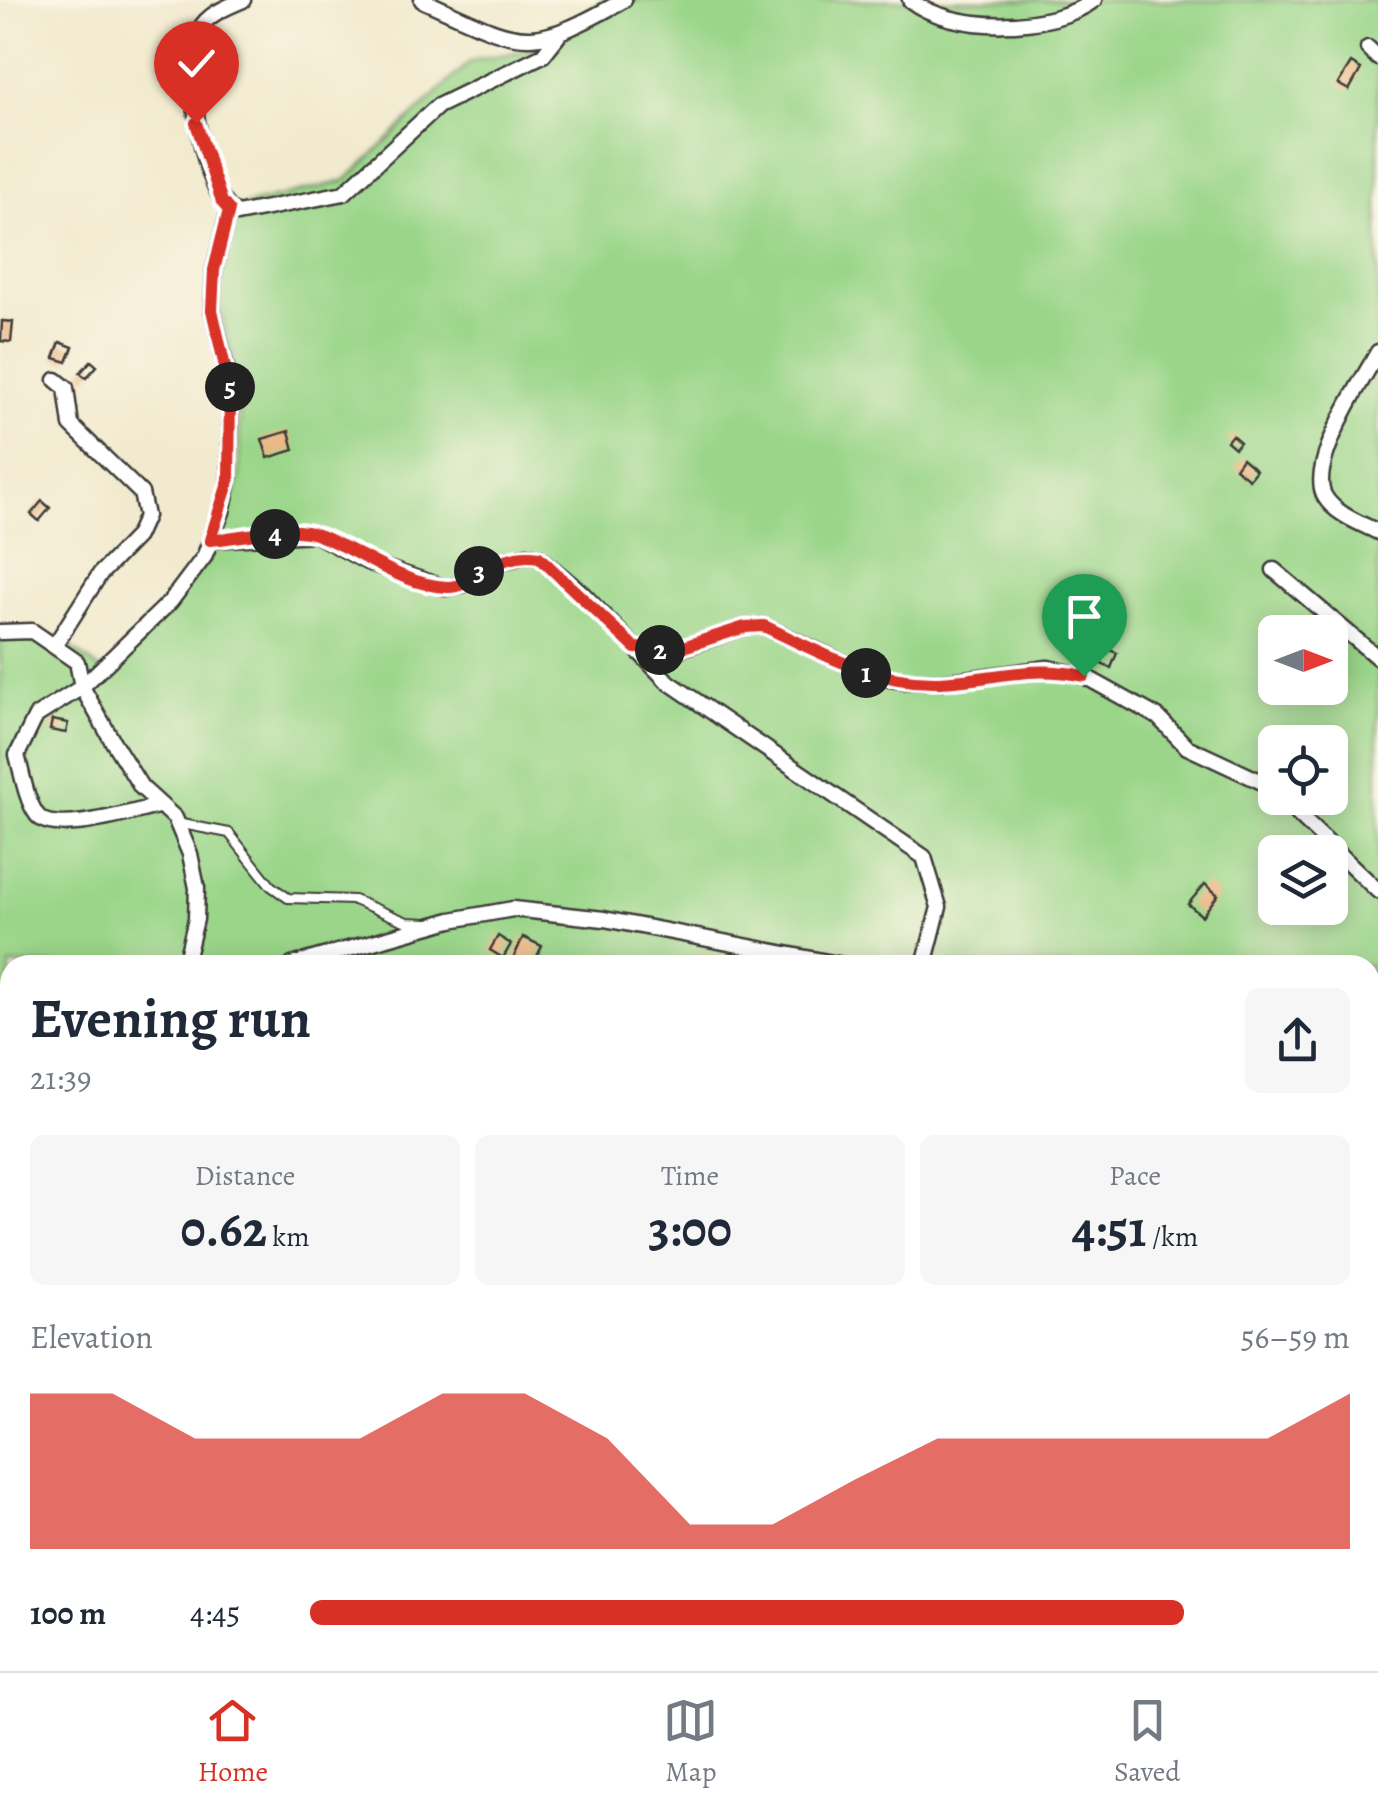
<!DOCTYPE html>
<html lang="en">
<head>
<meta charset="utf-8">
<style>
	:root { --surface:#fff; --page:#f6f6f7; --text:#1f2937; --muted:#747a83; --line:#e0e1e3; --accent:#d93025 }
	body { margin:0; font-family:Alegreya,serif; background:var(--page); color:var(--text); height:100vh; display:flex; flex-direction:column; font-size:38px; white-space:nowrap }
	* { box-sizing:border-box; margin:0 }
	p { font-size:32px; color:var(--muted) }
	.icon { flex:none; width:55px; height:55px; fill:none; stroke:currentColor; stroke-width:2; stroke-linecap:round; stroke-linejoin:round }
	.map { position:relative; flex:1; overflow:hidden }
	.panel { position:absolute; left:0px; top:955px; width:1380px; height:718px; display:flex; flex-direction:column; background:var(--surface); border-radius:30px 30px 0 0; box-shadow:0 5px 25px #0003 }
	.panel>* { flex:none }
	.needle { width:65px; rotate:90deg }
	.controls { position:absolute; left:1258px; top:615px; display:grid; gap:20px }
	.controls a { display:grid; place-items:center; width:90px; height:90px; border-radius:15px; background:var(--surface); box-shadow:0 5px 25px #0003; font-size:50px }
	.pin { position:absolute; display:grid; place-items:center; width:85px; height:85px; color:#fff; margin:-102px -42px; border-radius:50% 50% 50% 0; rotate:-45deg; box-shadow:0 0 10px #0007 }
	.pin .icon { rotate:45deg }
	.km { position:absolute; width:50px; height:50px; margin:-25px; border-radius:50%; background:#222; color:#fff; font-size:28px; line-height:50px; text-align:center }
	.round { display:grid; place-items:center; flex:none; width:105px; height:105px; border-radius:15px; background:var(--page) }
	.summary { display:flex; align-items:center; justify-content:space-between; height:170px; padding:0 30px }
	h1 { font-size:55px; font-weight:700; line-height:75px }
	.metrics { display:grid; grid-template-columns:repeat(3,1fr); gap:15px; height:170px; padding:10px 30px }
	.metrics div { display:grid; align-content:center; border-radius:15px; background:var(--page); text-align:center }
	.metrics b { font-size:50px; font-weight:700 }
	.metrics small { font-size:28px; font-weight:400 }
	.metrics p { font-size:28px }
	.chart { height:280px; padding:20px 30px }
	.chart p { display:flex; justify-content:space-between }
	.chart svg { width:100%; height:180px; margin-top:10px; fill:var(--accent); opacity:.7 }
	ul { padding:0 30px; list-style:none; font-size:32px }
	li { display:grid; grid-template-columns:160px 120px 1fr; align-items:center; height:75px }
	li i { height:25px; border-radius:12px; background:var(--accent) }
	.tab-bar { display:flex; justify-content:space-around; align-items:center; height:140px; border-top:2px solid var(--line); background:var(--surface); font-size:28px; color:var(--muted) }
	.tab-bar a { display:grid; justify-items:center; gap:5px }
	.tab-bar .selected { color:var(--accent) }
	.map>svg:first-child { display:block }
</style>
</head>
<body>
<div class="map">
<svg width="1378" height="1671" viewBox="0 0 1378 1671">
	<rect width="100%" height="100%" fill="#fcf5e5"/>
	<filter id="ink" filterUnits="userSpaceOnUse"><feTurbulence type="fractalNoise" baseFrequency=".01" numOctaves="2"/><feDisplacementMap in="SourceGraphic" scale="20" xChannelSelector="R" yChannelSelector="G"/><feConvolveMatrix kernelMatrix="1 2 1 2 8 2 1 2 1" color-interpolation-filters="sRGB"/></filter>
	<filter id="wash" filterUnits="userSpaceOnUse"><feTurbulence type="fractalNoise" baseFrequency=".0048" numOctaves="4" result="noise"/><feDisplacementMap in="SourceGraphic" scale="40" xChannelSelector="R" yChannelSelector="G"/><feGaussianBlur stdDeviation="2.25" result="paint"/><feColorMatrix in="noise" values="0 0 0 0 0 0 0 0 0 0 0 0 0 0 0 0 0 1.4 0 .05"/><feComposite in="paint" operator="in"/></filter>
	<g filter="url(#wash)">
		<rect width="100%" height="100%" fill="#f1eace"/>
		<!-- green -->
		<path fill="#9ad589" stroke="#5b7852" stroke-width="2.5" fill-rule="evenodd" d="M603 0H1378V1117L1370 1122V965H10V997L0 993V640C42 619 71 647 103 672L212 551 239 479V385L217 298 237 207 345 181 471 61 536 48ZM1275 632H1330V688H1275ZM1275 742H1330V798H1275ZM1275 852H1330V908H1275Z"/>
		<g id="blocks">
			<!-- building -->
			<path fill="#ecb582" d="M1351 63 1361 69 1349 90 1338 84Z
				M2 321 13 322 11 342 1 341Z
				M60 342 73 347 67 362 54 358Z
				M91 361 97 366 86 378 80 373Z
				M289 431 294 450 268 458 262 439Z
				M1232 435 1240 442 1235 448 1227 441Z
				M1242 458 1256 470 1249 479 1235 468Z
				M42 501 50 508 39 521 31 514Z
				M1092 642 1117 653 1111 668 1085 657Z
				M52 720 68 723 66 733 50 730Z
				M1205 884 1218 895 1202 916 1188 904Z
				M498 936 511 944 503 958 490 950Z
				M523 937 542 946 533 965 513 959Z
				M1373 1135 1378 1150 1370 1160V1139Z
				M540 1664 563 1670 562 1671H539Z"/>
		</g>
	</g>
	<g filter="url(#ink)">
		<use href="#blocks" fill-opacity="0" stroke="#3c3b37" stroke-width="2.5"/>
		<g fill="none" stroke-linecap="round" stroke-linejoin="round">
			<defs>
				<path id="service" d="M177 823 229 833 271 886 288 898 354 900 407 922 427 923"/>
				<path id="minor" d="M243 0C223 9 203 15 196 38 184 72 203 199 237 214L344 193 438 106 543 55 558 36
					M422 0C523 45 525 56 624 0
					M910 0C952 33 1052 32 1094 0
					M1368 48 1378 58
					M1378 352C1362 381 1306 466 1325 497 1335 514 1362 524 1378 532
					M211 540 315 534 367 562 446 588 462 585 488 565 527 555 539 557 583 594 667 681 924 857 939 907 924 965
					M1274 570 1378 658
					M0 632 32 631 77 662 82 687 113 742 141 787 175 818 190 854 197 888 196 919 185 965
					M55 645 100 574 137 536 146 516 141 493 71 425 66 388 56 380
					M635 648 674 651 745 627 764 626 872 676 904 681 942 682 1048 668 1084 676 1158 717 1187 747 1262 782 1275 793
					M1281 798 1378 891
					M159 806C134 811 53 837 37 815 26 800 22 773 17 755L36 716 82 687 170 602 204 557 222 512 229 481 231 389 212 309 214 270 229 210
					M292 965 451 920 513 909 604 919 843 965
					M0 1025 10 1024
					M1370 1105 1378 1099
					M0 1290 10 1275
					M1370 1291 1378 1279
					M810 1662 813 1671
					M1027 1662 1039 1671
					M1292 1662 1305 1671
					M992 1671 999 1662"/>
			</defs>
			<!-- service casing -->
			<use href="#service" stroke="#3c3b37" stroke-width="12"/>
			<!-- minor casing -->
			<use href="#minor" stroke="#3c3b37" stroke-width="19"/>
			<!-- service -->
			<use href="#service" stroke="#fff" stroke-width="8"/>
			<!-- minor -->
			<use href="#minor" stroke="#fff" stroke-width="14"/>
		</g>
	</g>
	<g fill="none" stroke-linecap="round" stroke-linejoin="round" filter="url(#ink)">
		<defs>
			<path id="route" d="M196 123 222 202 229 210 214 270 212 310 230 389 229 480 210 540C241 538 289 524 318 535 360 551 401 585 447 587 474 589 495 549 539 557L635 648 674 650 745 627 764 626C821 653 874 684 939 682 993 680 1029 664 1084 676"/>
		</defs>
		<!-- route casing -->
		<use href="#route" stroke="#fff" stroke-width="20"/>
		<!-- route -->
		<use href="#route" stroke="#d93025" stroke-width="12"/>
	</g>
</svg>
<div class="controls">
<a><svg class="needle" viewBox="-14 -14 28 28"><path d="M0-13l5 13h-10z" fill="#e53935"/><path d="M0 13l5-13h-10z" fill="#747a83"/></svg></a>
<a><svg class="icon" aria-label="locate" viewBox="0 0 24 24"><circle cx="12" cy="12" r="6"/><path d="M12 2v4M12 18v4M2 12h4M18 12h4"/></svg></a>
<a><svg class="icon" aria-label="layers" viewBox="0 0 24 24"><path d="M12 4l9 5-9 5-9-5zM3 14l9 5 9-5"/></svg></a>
</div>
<div class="pin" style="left:1084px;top:676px;background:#1e9e55"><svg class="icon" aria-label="arrive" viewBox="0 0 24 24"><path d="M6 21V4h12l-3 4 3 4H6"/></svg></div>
<div class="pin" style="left:196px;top:123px;background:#d93025"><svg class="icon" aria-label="check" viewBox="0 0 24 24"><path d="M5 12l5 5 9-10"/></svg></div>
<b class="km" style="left:866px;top:673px">1</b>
<b class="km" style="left:660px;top:650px">2</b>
<b class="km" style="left:479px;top:571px">3</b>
<b class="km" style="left:275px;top:534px">4</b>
<b class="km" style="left:230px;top:387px">5</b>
<section class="panel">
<div class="summary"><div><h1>Evening run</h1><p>21:39</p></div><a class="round"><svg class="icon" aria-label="share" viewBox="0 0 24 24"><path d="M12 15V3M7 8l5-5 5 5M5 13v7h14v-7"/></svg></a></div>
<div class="metrics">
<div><p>Distance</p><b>0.62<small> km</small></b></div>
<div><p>Time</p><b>3:00</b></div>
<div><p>Pace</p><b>4:51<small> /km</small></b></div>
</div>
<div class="chart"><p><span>Elevation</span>56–59 m</p>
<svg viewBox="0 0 160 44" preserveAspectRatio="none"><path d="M0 44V6L10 6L20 17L30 17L40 17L50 6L60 6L70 17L80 38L90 38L100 27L110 17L120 17L130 17L140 17L150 17L160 6V44z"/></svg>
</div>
<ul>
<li><b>100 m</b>4:45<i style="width:84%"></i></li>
</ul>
</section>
</div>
<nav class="tab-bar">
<a class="selected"><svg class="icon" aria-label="home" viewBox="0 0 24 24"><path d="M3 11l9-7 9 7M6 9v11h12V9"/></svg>Home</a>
<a><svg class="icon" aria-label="map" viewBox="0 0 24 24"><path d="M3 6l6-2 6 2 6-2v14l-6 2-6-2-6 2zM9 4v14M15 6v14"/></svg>Map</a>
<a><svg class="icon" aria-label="saved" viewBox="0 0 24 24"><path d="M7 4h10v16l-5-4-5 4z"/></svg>Saved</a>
</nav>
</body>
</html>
